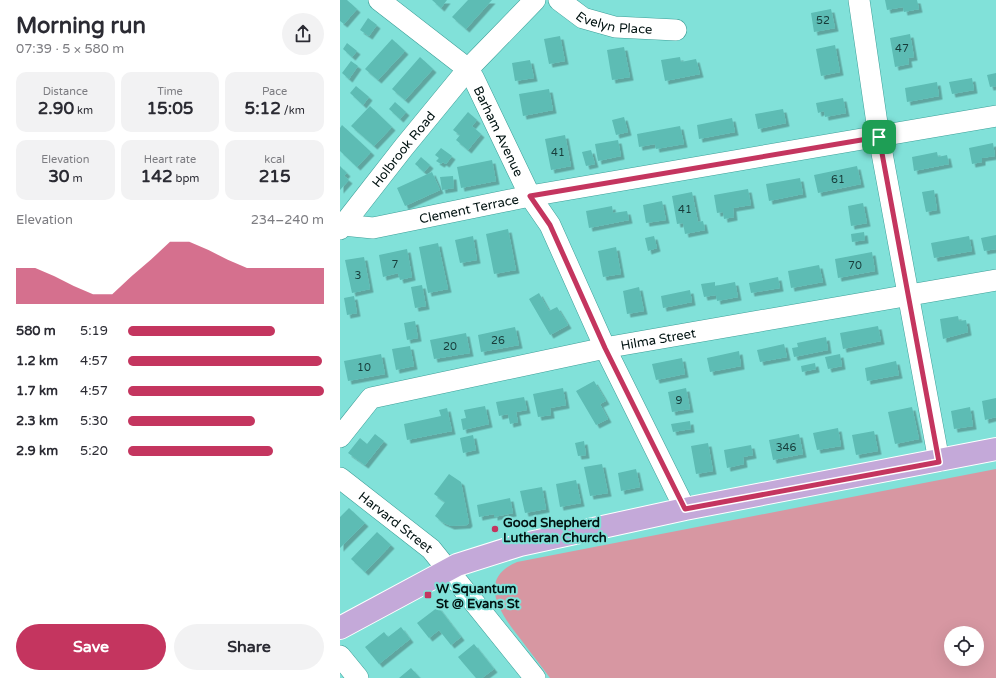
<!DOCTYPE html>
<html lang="en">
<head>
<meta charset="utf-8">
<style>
	:root { --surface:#fff; --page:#f2f2f3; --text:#2b2b33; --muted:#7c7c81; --accent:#c4355f }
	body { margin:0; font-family:"Varela Round",sans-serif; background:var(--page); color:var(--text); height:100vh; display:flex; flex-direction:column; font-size:15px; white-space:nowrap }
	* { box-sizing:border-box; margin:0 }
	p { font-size:13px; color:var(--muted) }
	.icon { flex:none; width:22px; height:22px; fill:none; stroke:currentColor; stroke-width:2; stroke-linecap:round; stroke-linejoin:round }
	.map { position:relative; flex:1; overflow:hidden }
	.side { display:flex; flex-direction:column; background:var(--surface); width:340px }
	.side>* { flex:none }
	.controls { position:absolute; left:604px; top:626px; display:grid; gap:8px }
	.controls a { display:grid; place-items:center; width:40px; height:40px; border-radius:50%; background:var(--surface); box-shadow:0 4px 16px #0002; font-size:20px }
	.pin { position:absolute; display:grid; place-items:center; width:34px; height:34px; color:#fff; margin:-17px; border-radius:8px; box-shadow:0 2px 6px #0006 }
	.round { display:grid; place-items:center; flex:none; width:42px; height:42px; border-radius:21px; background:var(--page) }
	.summary { display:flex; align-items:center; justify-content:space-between; height:68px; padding:0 16px }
	h1 { font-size:22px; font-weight:800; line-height:30px }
	.figures { display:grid; grid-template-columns:repeat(3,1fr); gap:6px; height:68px; padding:4px 16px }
	.figures div { display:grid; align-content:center; border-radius:10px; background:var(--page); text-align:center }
	.figures b { font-size:17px; font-weight:800 }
	.figures small { font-size:11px; font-weight:400 }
	.figures p { font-size:11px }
	.chart { height:112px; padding:8px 16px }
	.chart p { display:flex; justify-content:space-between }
	.chart svg { width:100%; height:72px; margin-top:4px; fill:var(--accent); opacity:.7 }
	.primary-button { display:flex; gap:8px; margin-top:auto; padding:8px 16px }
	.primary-button a { flex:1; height:46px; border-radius:24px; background:var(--accent); color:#fff; font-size:16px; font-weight:800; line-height:46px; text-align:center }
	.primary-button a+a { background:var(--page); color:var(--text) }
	ul { padding:0 16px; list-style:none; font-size:13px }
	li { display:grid; grid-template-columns:64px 48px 1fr; align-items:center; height:30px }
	li i { height:10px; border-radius:5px; background:var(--accent) }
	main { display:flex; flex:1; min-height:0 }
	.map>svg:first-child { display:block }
</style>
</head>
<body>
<main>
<section class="side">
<div class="summary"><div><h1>Morning run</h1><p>07:39 · 5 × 580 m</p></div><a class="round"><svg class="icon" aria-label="share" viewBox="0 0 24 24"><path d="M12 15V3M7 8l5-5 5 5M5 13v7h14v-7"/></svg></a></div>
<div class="figures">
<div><p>Distance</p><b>2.90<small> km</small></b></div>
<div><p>Time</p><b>15:05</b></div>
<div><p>Pace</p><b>5:12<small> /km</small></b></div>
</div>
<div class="figures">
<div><p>Elevation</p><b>30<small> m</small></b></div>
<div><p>Heart rate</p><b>142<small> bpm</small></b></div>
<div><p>kcal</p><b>215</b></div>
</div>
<div class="chart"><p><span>Elevation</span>234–240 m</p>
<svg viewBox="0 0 160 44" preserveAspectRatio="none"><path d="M0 44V22L10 22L20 27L30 33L40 38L50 38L60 27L70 17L80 6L90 6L100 11L110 17L120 22L130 22L140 22L150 22L160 22V44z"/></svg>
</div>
<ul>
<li><b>580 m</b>5:19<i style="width:75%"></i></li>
<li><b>1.2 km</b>4:57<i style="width:99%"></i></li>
<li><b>1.7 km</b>4:57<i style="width:100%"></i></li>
<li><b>2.3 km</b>5:30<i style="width:65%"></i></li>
<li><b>2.9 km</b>5:20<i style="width:74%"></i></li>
</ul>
<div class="primary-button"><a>Save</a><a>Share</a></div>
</section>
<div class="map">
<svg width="656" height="678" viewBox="0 0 656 678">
	<defs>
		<filter id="shadow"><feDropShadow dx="3.5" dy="3.5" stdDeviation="0" flood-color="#0004"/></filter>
	</defs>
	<rect width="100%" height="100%" fill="#81e1d9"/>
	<!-- green -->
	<path fill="#d797a2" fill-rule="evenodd" d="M656 469V678H210C201 666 191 653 182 641 163 617 134 580 177 562ZM611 633H637V659H611Z"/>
	<!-- building -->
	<path fill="#5dbcb4" filter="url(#shadow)" d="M0 0H7L17 9 4 24 0 21Z
		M92 0H107L101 8Z
		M128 0H152L126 29 112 17Z
		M545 0H577L579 9 564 12 563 7 547 10Z
		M491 9 495 28 474 32 471 13Z
		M28 18 37 25 29 36 20 30Z
		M570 34 574 57 568 58 569 64 555 67 550 38Z
		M220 36 225 61 209 64 204 39Z
		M52 39 65 51 38 80 25 69Z
		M7 43 17 51 12 57 3 49Z
		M495 45 500 72 481 76 476 49Z
		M284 47 290 77 272 80 267 50Z
		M80 57 93 69 65 100 52 89Z
		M340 57 341 62 356 59 360 74 325 81 321 60Z
		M190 60 194 78 175 81 172 63Z
		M11 61 18 66 9 79 2 73Z
		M656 73V86L650 87 647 75Z
		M632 78 634 90 612 94 609 82Z
		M597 82 599 96 567 102 565 88Z
		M16 86 29 97 23 105 10 93Z
		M209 89 213 110 183 116 179 94Z
		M503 98 506 113 485 117 484 111 478 113 476 103Z
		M55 102 66 112 60 119 49 109Z
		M30 106 52 127 34 146 11 126Z
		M443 109 446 123 418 129 415 114Z
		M128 112 137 120 132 126 141 134 128 150 116 140 120 135 113 130Z
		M284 117 288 132 276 135 272 120Z
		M392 118 395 132 359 139 357 125Z
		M2 125 31 152 17 167 0 151V128Z
		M340 126 344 144 316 149 315 144 299 147 297 134Z
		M225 135 231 166 211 170 205 139Z
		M278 140 281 156 258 161 255 144Z
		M653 143 655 156 642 158V162L632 164 629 148Z
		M101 148 112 156 106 164 103 162 101 164 96 161 99 158 95 155Z
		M251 150 255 164 246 166 242 152Z
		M597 152 598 157 607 155 609 164 574 171 572 157Z
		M81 157 90 165 84 172 75 164Z
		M152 160 156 181 121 188 117 167Z
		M0 166 7 173 4 176 9 180 0 190Z
		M517 166 521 184 478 193 474 175Z
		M92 172 100 190 65 206 57 188Z
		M113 176 114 188 102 190 100 177Z
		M460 178 463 194 429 201 426 184Z
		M408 189 411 205 393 208 394 217 384 219 383 212 377 213 374 195Z
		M594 190 597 210 586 212 582 192Z
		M352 192 358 222 363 221 365 230 345 234 343 223 337 224 332 196Z
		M322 201 326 220 306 223 303 205Z
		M523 203 527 223 511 226 508 206Z
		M272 206 273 213 287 211 289 220 249 228 246 211Z
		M168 229 176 270 154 274 146 234Z
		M524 232 525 240 512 242 511 234Z
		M656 235V249L644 251 641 238Z
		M133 236 137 260 120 263 115 240Z
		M314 236 317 248 308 251 305 238Z
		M629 236 632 251 594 258 591 243Z
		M98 243 108 289 88 293 79 247Z
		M276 247 281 274 263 277 258 251Z
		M67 249 72 277 60 280 58 273 43 277 39 255Z
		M532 252 535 271 498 278 495 259Z
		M24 257 30 289 12 293 5 260Z
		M479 265 483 282 451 288 448 271Z
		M438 277 440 288 411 293 409 283Z
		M375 282V286L395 282 398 297 377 301 376 295 364 297 361 284Z
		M82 285 86 306 75 308 71 287Z
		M299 287 304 311 287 314 283 291Z
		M350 290 352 302 323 308 321 296Z
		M199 293 209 311 217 307 228 325 210 335 189 299Z
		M14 296 17 313 7 315 4 298Z
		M618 316 619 321 626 320 628 332 603 339 600 319Z
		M75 321 78 338 67 340 64 323Z
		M538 326 541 341 503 349 500 333Z
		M175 327 179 345 141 352 138 335Z
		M126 333 130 353 94 359 90 340Z
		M486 337 488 350 454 357 452 348 458 347 457 343Z
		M444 344 447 357 420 362 417 350Z
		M70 346 74 366 56 370 52 349Z
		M399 351 401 366 370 372 367 358Z
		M41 354 45 374 8 381 4 361Z
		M500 354 502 366 488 369 485 357Z
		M342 358 345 374 316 380 312 364Z
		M556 361 559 375 527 381 525 368Z
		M475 363 476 369 462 372 461 366Z
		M254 381 266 401 260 404 268 419 256 425 236 391Z
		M223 388 226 405 210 408 211 415 198 417 193 394Z
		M346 388 350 409 332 412 328 392Z
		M184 397 187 410 176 412 178 422 170 424 168 414 159 416 156 402Z
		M656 398V417L645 420 642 401Z
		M145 406 149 424 123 430 121 419 126 418 124 410Z
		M572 407 579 439 555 444 548 412Z
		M630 407 633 426 614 429 611 411Z
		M107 408 112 431 67 440 64 424 101 416 99 410Z
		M350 421 351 429 333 432 331 424Z
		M498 428 501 446 477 450 473 433Z
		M534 431 538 451 516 455 512 435Z
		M35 434 44 441 25 465 8 453 20 438 27 444Z
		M459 434 463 454 433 460 429 440Z
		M133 435 136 450 123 453 120 438Z
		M244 441 246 455 238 456 235 443Z
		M368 443 373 471 356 474 351 446Z
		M411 445 413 455 403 457 404 464 387 468 384 450Z
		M262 464 268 493 250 496 244 467Z
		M296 469 300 487 281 491 278 473Z
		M109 474 121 482 129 523 127 525 111 526 102 522 95 516 105 502 94 494Z
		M236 480 241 503 220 507 216 484Z
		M202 487 206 509 185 513 180 491Z
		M170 498 173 513 154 517V514L139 517 137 505Z
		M9 508 25 523 0 548V517Z
		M37 532 51 545 25 572 11 559Z
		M98 607 121 637 111 645 99 630 89 638 77 623Z
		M61 627 70 639 39 664 25 647 44 632 48 637Z
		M134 644 154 669 142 678H136L118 657Z
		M71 668 80 678H59Z"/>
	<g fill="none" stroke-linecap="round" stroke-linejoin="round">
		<defs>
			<g id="minor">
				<path id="s1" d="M39 0 128 69 134 79 190 196 210 225 265 348 345 509"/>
				<path id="s2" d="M219 0 243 18 275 27 336 30"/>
				<path d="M519 0 539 137 599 461"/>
				<path id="s3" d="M3 225 33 228 190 196 656 116"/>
				<path id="s4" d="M0 229 64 147 128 69 195 0"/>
				<path id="s5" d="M0 437 31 398 270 347 656 280"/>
				<path id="s6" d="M0 478 91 549 195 678"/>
				<path d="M0 656 18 678"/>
			</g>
			<path id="major" d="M0 628 117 565 180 545 345 509 656 449"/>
		</defs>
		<!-- minor casing -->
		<use href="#minor" stroke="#3c9f98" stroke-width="22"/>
		<!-- major casing -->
		<use href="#major" stroke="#fff" stroke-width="24"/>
		<!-- minor -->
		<use href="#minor" stroke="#fff" stroke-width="21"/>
		<!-- major -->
		<use href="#major" stroke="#c4a9d9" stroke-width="22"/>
	</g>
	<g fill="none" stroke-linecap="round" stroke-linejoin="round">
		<defs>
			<path id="route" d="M539 137 599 462 345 509 265 348 210 225 190 196Z"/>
		</defs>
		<!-- route casing -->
		<use href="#route" stroke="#fff" stroke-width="8"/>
		<!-- route -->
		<use href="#route" stroke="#c4355f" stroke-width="5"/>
	</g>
	<!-- markers -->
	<g fill="#c4355f" stroke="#81e1d9" stroke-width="1.5">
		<circle cx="155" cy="529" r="4"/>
		<rect x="84" y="591" width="8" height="8" rx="2"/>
	</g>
	<g text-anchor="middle" stroke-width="4" stroke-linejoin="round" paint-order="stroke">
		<!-- number labels -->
		<g font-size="11" fill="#173c3a">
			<text x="483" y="24">52</text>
			<text x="562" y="52">47</text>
			<text x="218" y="156">41</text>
			<text x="498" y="183">61</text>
			<text x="345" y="213">41</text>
			<text x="55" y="268">7</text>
			<text x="515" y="269">70</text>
			<text x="18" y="279">3</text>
			<text x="158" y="344">26</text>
			<text x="110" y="350">20</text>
			<text x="24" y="371">10</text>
			<text x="339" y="404">9</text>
			<text x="446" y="451">346</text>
		</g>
		<!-- street labels -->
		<g font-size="13" fill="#001211" stroke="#81e1d9">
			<text dy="5" stroke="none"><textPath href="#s2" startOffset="62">Evelyn Place</textPath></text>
			<text dy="5" stroke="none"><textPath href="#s1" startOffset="182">Barham Avenue</textPath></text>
			<text dy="5" stroke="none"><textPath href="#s4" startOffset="102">Holbrook Road</textPath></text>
			<text dy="5" stroke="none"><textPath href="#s3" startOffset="128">Clement Terrace</textPath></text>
			<text dy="5" stroke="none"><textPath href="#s5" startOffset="343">Hilma Street</textPath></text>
			<text dy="5" stroke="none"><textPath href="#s6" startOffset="71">Harvard Street</textPath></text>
		</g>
		<!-- poi labels -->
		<g font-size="13" font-weight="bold" fill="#001211" stroke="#81e1d9" text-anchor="start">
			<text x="163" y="527">Good Shepherd<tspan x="163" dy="15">Lutheran Church</tspan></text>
			<text x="96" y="593">W Squantum<tspan x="96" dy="15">St @ Evans St</tspan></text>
		</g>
	</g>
</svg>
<div class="controls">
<a><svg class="icon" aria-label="locate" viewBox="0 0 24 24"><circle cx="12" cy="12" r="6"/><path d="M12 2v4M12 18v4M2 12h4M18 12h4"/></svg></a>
</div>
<div class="pin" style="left:539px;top:137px;background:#1e9e55"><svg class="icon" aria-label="arrive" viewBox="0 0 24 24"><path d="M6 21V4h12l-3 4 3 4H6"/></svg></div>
</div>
</main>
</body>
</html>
